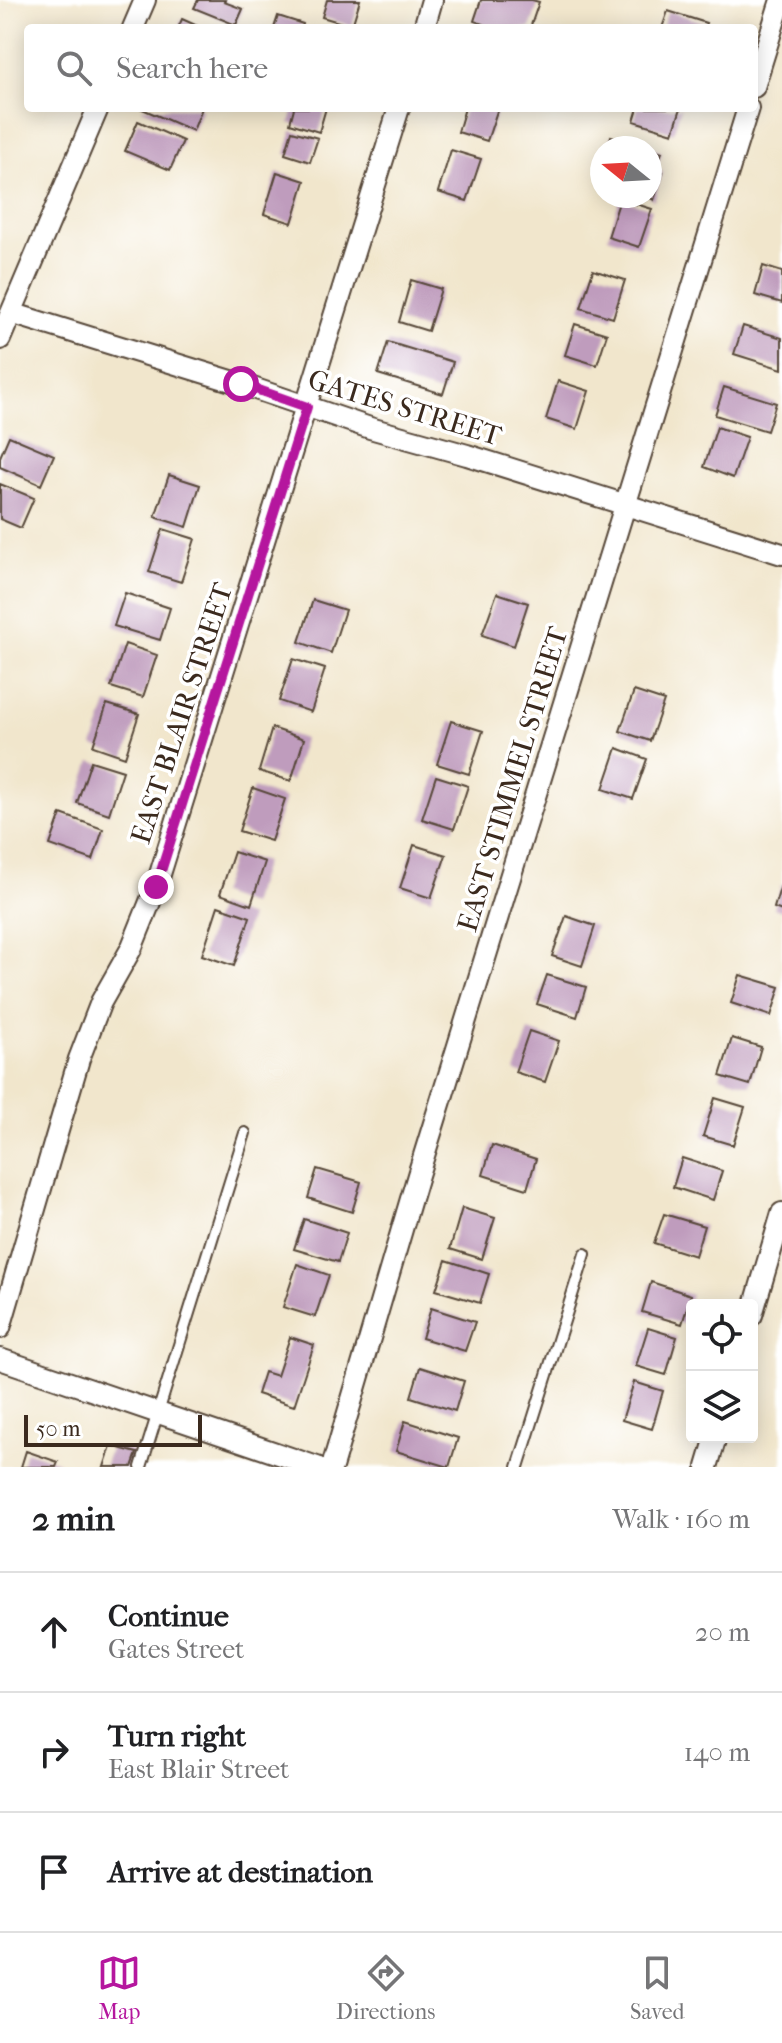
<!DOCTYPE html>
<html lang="en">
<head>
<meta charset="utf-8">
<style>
  body { margin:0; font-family:"IM FELL French Canon",serif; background:#f6f6f6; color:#202124 }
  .controls { position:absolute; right:24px; bottom:24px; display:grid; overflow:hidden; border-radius:8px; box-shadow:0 4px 20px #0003 }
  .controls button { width:72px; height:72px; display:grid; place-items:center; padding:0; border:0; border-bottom:2px solid #e0e0e0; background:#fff; color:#202124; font:40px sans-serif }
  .compass { position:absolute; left:590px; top:136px; width:72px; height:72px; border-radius:50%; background:#fff; box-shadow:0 4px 20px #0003; rotate:288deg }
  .scale { position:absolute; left:24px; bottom:20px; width:178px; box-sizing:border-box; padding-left:8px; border:4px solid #3b2a1e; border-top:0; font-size:22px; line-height:28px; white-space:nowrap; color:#3b2a1e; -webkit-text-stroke:6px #fff; paint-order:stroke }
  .stop { position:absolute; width:24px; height:24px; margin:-18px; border:6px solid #b5179e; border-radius:50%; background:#fff }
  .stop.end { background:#b5179e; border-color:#fff; box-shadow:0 2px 8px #0008 }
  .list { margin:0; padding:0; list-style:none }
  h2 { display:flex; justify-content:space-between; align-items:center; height:104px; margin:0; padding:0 32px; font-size:34px }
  h2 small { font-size:26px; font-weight:400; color:#757577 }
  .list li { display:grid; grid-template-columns:52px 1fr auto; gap:24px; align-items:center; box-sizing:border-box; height:120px; padding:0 32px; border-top:2px solid #e0e0e0 }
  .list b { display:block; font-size:30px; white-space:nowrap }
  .list p { margin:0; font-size:26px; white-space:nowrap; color:#757577 }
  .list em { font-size:26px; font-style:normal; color:#757577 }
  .icon { flex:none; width:44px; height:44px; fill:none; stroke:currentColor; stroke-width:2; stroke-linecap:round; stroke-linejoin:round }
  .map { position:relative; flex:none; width:782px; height:1467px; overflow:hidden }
  .search { position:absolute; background:#fff; box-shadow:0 4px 20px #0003; left:24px; right:24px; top:24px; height:88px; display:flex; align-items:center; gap:20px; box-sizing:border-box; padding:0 28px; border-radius:8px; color:#757577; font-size:30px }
  .sheet { height:464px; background:#fff }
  nav { display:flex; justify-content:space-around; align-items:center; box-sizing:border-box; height:112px; border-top:2px solid #e0e0e0; background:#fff; font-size:22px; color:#757577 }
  nav a { display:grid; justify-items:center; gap:4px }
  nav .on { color:#b5179e }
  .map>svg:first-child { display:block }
</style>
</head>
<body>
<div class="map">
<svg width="782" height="1467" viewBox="0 0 782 1467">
  <rect width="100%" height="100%" fill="#fff"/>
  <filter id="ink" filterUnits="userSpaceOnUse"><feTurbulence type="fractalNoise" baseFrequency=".0125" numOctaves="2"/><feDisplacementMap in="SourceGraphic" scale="16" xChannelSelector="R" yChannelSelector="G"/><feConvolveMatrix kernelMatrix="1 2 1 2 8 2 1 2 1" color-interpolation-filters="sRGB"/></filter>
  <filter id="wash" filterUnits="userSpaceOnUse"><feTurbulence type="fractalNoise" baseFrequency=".006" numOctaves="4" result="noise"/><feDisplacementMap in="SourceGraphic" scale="32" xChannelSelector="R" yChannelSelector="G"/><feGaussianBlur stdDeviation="1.8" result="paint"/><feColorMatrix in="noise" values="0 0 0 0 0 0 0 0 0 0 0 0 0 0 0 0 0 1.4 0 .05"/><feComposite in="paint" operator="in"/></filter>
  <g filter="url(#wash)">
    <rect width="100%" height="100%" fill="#f1e6cc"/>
    <g id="blocks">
      <!-- building -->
      <path fill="#bf9cbd" d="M198,0h27l-1,2 19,7 -7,16 -42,-17z
        M327,0h33l-8,26 -30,-9z
        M481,0h51l7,2 -9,26h-36l-20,-7z
        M668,11l38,12 -2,5h-42z
        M278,16l25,8 -1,4h-28z
        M182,19l20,9h-24z
        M140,108h62l-9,23z
        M294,108h32l-7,24 -29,-9z
        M465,108h33l-11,33 -29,-9z
        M638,108h43l-8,25 -39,-12z
        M138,121l45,20 -13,29 -45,-19z
        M292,131l26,7 -8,24 -25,-8z
        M611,136l36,11v1h-39z
        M650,148l12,4 -6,18 7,2 -9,28 -4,-2z
        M451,150l30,9 -14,42 -29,-9z
        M277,172l28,9 -13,42 -28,-9z
        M620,199l32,10 -13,38 -31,-10z
        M763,266l19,6v31l-27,-8z
        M593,270l32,10 -12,38 -32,-10z
        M411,280l30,9 -13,42 -29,-9z
        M575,324l32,10 -10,31 -32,-10z
        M743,326l39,12v31l-48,-15z
        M388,342l65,20 -10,32 -65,-20z
        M558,381l31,10 -12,38 -31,-10z
        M724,387l52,16 -9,28 -52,-16z
        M717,427l30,10 -14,41 -29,-11z
        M9,436l45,19 -13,30 -41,-18v-10z
        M169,475l31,10 -13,42 -32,-10z
        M0,484l34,14 -13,30 -21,-9z
        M163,529l32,10 -14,43 -32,-10z
        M125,593l45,15 -10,32 -46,-14z
        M497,593l31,10 -14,43 -32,-11z
        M313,600l32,10 -14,43 -32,-11z
        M125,644l32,11 -14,42 -32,-10z
        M293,659l32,10 -14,43 -32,-11z
        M634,691l30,10 -14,40 -30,-10z
        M107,704l32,10 -14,43 -32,-11z
        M451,721l32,10 -14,43 -32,-10z
        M272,728l32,11 -13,42 -32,-10z
        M617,748l30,11 -14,40 -30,-10z
        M91,761l32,10 -14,43 -32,-11z
        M436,776l32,10 -14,43 -32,-10z
        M253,788l32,11 -14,42 -32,-10z
        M61,814l42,15 -10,31 -43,-15z
        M414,845l32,10 -15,43 -31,-10z
        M234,852l31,10 -14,43 -31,-11z
        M781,885h1v26l-8,-3z
        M218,906l32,11 -16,49 -32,-11z
        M566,916l29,10 -13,40 -30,-10z
        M547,975l39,12 -9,30 -40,-13z
        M740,975l40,12 -9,29 -40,-13z
        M529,1031l30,10 -14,41 -30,-10z
        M732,1038l29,9 -11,38 -30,-9z
        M715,1098l30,9 -12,38 -30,-9z
        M492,1145l44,14 -9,30 -44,-14z
        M682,1158l40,13 -9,29 -40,-13z
        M317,1169l44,13 -9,30 -44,-14z
        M462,1208l33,10 -13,41 -32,-10z
        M664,1214l40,12 -9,30 -41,-13z
        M304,1219l43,14 -9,29 -44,-13z
        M446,1260l43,14 -9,29 -44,-13z
        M297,1264l32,11 -14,42 -32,-10z
        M651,1282l40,13 -9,29 -40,-12z
        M431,1308l44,14 -10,29 -43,-13z
        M648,1328l29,9 -11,38 -30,-9z
        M290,1337l24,8 -20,61 -37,-12 7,-22 13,4z
        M420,1367l44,14 -9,30 -44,-14z
        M634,1382l29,9 -11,38 -30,-9z
        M405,1421l53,17 -9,29 -53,-16z
        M111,1446l26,7 -5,14h-28z
        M26,1451l32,11 -2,5h-35z"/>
    </g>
  </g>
  <g filter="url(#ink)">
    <use href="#blocks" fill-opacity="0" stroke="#564638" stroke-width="2"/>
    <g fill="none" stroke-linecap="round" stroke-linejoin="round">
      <!-- service casing -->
      <g stroke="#564638" stroke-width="14">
        <path id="service" d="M141,1467l104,-334
          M518,1467l67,-213"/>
      </g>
      <!-- minor casing -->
      <g stroke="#564638" stroke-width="24">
        <path id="minor" d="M133,28l12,-28
          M424,28l8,-28
          M754,87l27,-87
          M11,313l230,71 129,44 97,27 315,99
          M0,339l98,-231
          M752,1315l30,-102
          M0,1328l79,-269 22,-57 30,-53 25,-62 243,-779
          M0,1359l317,108
          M332,1467l86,-292 330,-1067
          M707,1467l9,-30"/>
      </g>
      <!-- service -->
      <use href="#service" stroke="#fff" stroke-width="10"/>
      <!-- minor -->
      <use href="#minor" stroke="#fff" stroke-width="20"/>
    </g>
  </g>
  <g fill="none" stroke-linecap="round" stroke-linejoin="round" filter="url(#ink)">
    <!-- route -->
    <path stroke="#b5179e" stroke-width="10" d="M156,887l151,-480 -66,-23"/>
  </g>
  <g text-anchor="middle" stroke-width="7" stroke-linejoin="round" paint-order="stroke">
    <!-- street labels -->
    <g font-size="28" fill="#3b2a1e" stroke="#fff">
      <text transform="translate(405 407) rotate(17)" y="10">GATES STREET</text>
      <text transform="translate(181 713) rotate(-72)" y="10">EAST BLAIR STREET</text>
      <text transform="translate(512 779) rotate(-73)" y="10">EAST STIMMEL STREET</text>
    </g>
  </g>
</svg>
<div class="controls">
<button><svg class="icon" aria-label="locate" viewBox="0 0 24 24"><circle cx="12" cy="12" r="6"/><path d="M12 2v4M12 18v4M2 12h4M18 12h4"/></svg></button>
<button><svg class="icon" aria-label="layers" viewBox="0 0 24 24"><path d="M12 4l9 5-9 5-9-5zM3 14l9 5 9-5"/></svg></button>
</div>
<svg class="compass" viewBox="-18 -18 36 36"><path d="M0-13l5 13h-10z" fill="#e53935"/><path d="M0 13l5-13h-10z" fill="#757577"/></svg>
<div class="scale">50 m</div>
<div class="stop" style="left:241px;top:384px"></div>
<div class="stop end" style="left:156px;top:887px"></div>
<div class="search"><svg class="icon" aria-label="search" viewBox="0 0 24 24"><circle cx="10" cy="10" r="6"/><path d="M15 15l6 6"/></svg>Search here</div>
</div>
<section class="sheet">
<h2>2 min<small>Walk · 160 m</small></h2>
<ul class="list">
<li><svg class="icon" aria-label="ahead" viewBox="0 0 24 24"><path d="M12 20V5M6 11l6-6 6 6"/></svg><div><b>Continue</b><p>Gates Street</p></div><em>20 m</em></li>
<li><svg class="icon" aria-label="right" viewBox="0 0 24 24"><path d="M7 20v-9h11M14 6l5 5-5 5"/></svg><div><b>Turn right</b><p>East Blair Street</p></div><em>140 m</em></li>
<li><svg class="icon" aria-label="arrive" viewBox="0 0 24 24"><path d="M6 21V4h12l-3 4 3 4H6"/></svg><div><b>Arrive at destination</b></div></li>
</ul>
</section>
<nav>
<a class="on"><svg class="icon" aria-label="map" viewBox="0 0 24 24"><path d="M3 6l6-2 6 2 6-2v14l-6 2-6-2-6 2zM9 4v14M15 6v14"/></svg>Map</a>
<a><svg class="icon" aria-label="directions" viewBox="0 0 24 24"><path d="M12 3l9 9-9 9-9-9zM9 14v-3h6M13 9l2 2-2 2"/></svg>Directions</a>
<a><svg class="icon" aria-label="saved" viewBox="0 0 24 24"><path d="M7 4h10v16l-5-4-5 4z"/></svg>Saved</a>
</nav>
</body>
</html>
